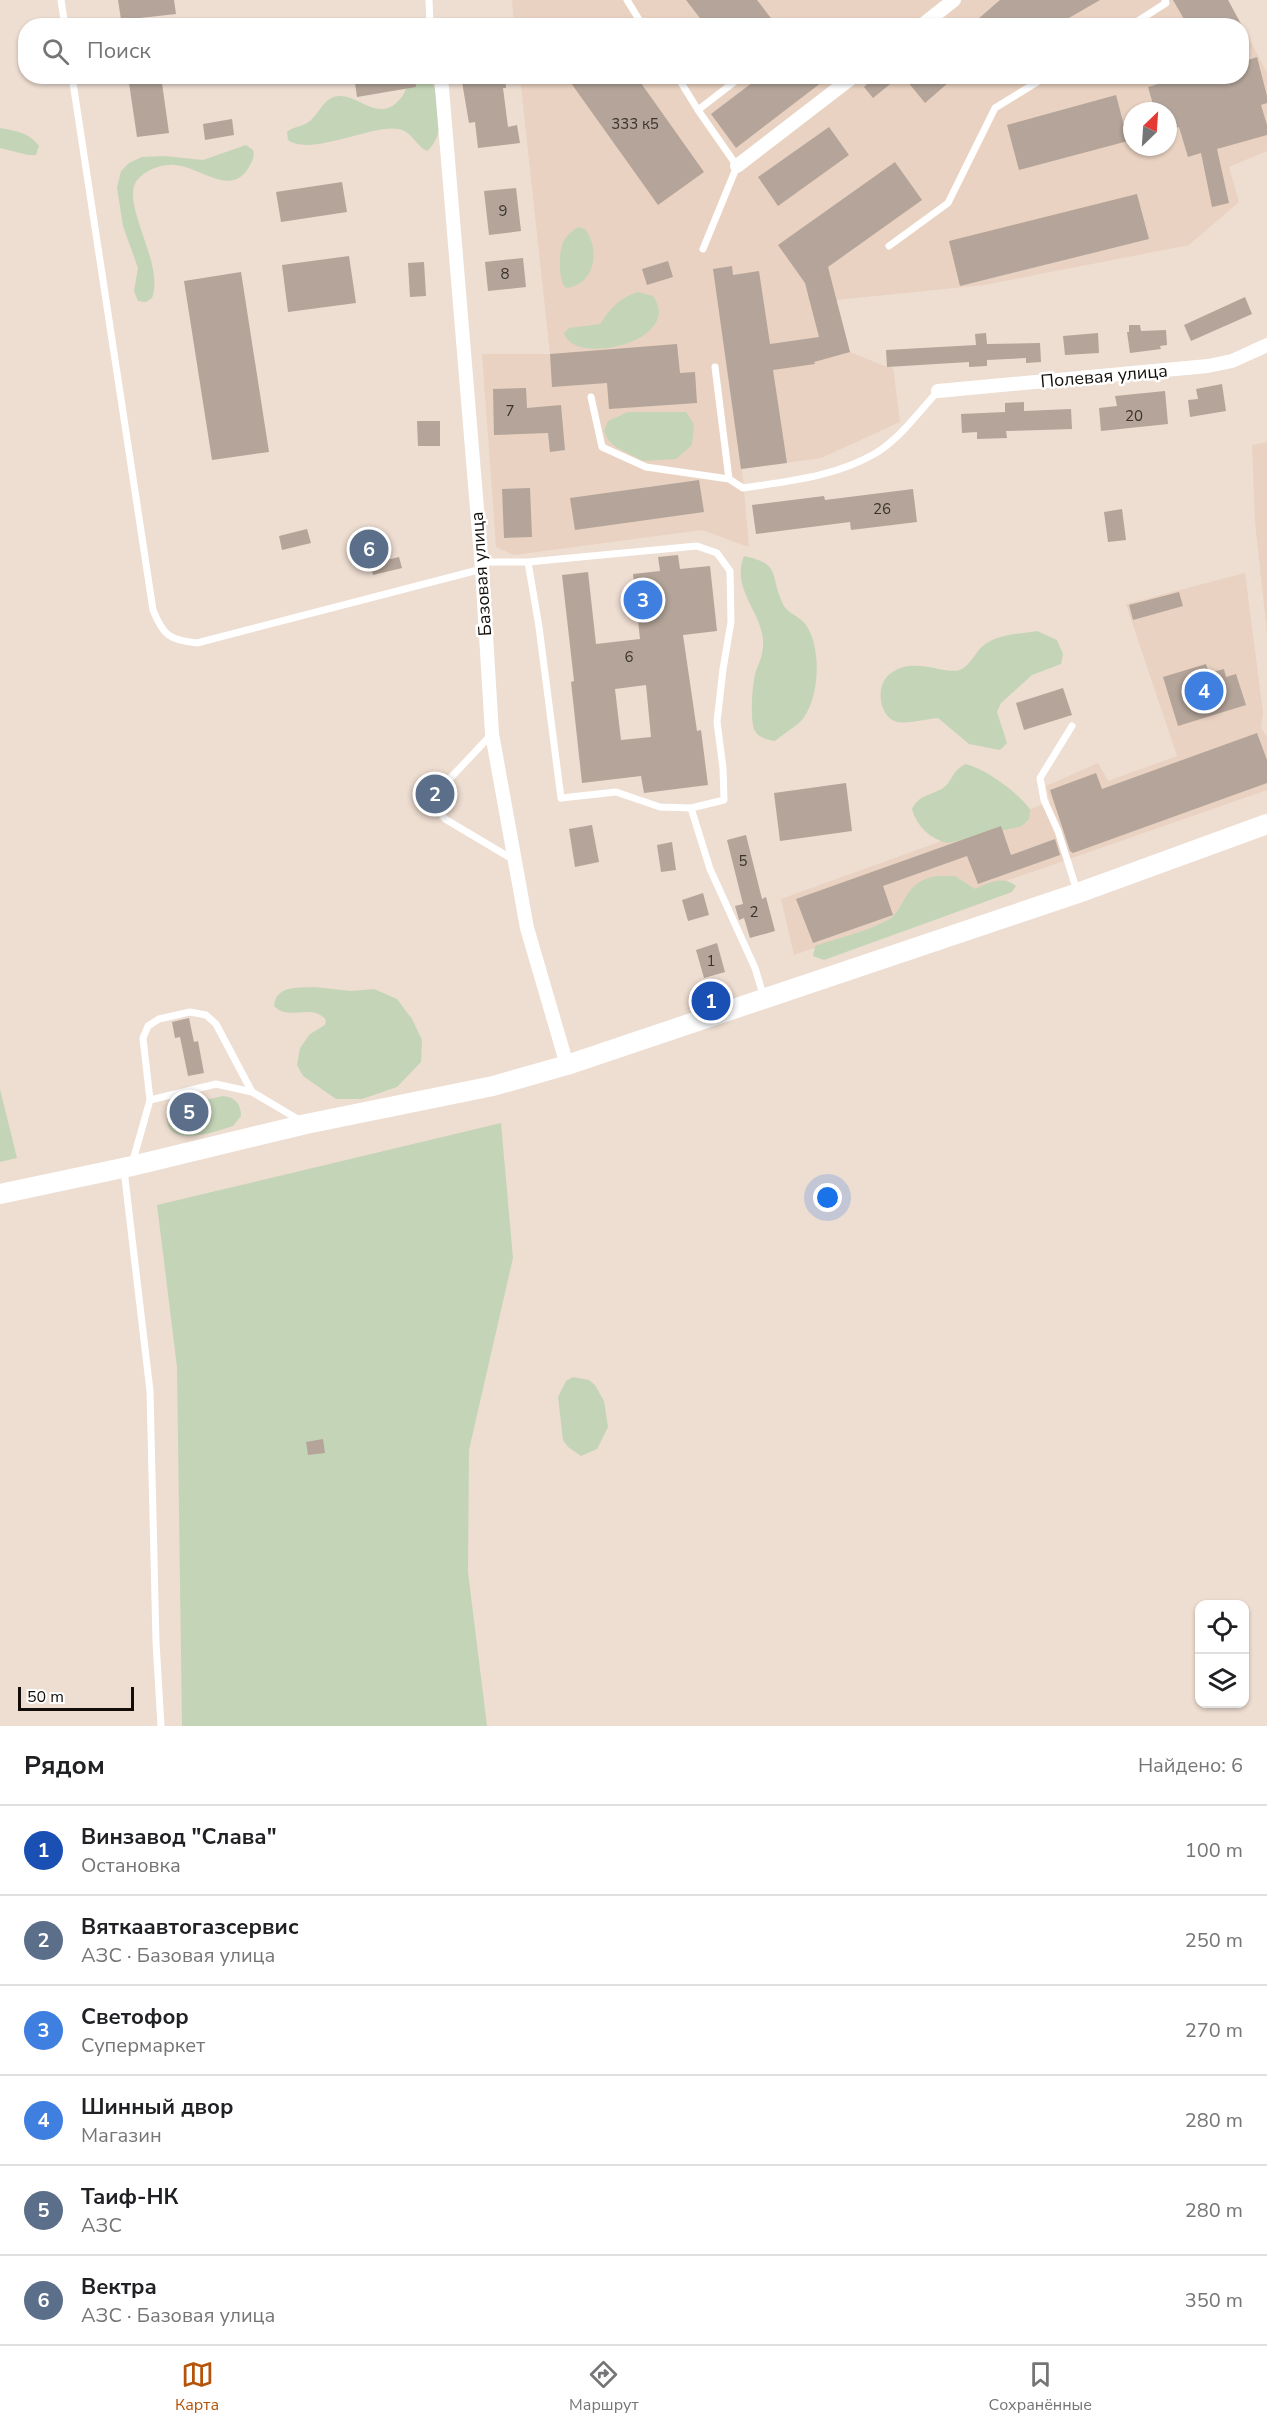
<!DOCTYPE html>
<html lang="ru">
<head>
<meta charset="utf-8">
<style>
  body { margin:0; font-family:"Nunito Sans",sans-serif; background:#f2f2f2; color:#202124 }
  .controls { position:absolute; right:18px; bottom:18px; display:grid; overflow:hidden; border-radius:12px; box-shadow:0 2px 4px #0004 }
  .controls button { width:54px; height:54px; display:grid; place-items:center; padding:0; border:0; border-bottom:2px solid #e0e0e0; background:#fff; color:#202124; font:30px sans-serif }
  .compass { position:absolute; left:1123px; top:102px; width:54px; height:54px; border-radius:50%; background:#fff; box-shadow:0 2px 4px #0004; rotate:25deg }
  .scale { position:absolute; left:18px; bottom:15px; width:116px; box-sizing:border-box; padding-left:6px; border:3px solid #120d09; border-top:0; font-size:16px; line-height:21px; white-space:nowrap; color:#120d09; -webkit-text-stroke:4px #fff; paint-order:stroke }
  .you { position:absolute; left:828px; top:1198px; width:21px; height:21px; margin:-15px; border:4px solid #fff; border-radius:50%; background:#1a73e8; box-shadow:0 0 0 9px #1a73e833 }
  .badge { display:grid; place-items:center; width:39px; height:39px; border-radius:50%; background:#b45309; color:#fff; font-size:20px; font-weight:700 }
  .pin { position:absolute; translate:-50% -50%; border:3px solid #fff; box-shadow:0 2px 6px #0006 }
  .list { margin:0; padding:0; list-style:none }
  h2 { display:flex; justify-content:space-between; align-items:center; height:78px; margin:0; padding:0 24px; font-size:26px }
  h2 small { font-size:20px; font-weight:400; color:#757577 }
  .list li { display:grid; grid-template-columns:39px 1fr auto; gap:18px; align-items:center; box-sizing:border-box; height:90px; padding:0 24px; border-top:2px solid #e0e0e0 }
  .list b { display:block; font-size:22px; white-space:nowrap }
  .list p { margin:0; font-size:20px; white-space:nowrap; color:#757577 }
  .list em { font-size:20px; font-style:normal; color:#757577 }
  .icon { flex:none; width:33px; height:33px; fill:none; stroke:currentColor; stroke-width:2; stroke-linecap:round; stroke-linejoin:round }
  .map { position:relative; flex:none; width:1267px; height:1726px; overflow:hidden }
  .search { position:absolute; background:#fff; box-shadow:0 2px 4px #0004; left:18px; right:18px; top:18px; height:66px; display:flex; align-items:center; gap:15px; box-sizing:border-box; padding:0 21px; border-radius:24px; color:#757577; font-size:22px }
  .sheet { height:618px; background:#fff }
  nav { display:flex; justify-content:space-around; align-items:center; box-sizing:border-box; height:84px; border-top:2px solid #e0e0e0; background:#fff; font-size:16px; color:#757577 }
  nav a { display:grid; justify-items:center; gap:3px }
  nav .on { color:#b45309 }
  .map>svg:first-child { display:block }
</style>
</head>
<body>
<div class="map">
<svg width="1267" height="1726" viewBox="0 0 1267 1726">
  <rect width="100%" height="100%" fill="#eeddd1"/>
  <!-- built -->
  <path fill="#e9d2c1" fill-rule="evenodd" d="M512,0h716l13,23 26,50v78l-38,16 10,35 -50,43 -205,40 -148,15 14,52 37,15h6l7,55 -79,36 -79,11 7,78 -47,-17 -188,25 -18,-8 -14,-193h68l-30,-277 722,-1v-50h-728zM1132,111h36v36h-36z
    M1267,442v191l-12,-111 -3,-77z
    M1245,573l18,139 -2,16 6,9v53l-473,165 -13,-56 269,-97 -4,-16 52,-23 10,18 69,-25 -51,-152z"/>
  <!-- green -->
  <path fill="#c4d5b7" d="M407,77h23c10,20 17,58 -3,74 -12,-6 -15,-20 -29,-22 -25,-5 -88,28 -110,11l-1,-8c6,-6 17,-5 24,-12 9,-8 13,-22 27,-24 22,-2 41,29 63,2 5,-6 7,-15 6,-21z
    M0,128c15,3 29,4 39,18l-3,9h-8l-28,-7z
    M246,145l7,5c2,8 -1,11 -4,17 -18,32 -51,-2 -75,-2 -11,-1 -25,4 -34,12 -25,21 26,85 12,121l-6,4 -8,-1 -4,-10 4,-23 -15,-42 -6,-38 4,-17 8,-8 13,-6 23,-1 38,4z
    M578,227l7,2c16,21 10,56 -19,59 -8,-7 -7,-33 -4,-43 2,-8 10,-14 16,-18z
    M638,292l15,4c32,46 -80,71 -89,37l5,-5 31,-4c11,-16 19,-26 38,-32z
    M628,412h58l8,12 -2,21 -16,14 -33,2 -27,-14 -8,-7 -4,-9 4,-10z
    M744,556c38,8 25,19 39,48 3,9 17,12 23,21 16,23 14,75 -5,96 -7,7 -18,13 -26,20 -7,-1 -16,-3 -20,-10 -5,-8 -3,-41 -1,-51 2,-15 10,-20 9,-40 -2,-29 -32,-51 -19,-84z
    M1037,631l20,9 6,14 -2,10 -29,11 -31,28 -4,9 10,31 -7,7 -31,-6 -31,-26c-10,1 -32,6 -41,4 -18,-5 -23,-37 -6,-49 25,-18 55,4 71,-4 9,-5 14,-18 22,-24 15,-11 35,-11 53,-14z
    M966,764c20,5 51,28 64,45l-1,10 -7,7 -74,17c-18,-4 -31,-16 -36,-34 8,-15 18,-13 31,-21 10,-7 8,-17 23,-24z
    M937,876h18l20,13c14,-6 28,-14 41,-3l-4,6 -188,68 -11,-4 2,-10c23,-8 49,-14 71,-25 22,-11 14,-39 51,-45z
    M314,987l37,4 23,-2 23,10 15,20 10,21 -1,22 -24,25 -35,12h-26l-33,-23 -6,-11 3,-17 10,-14 15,-9 1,-5c-14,-18 -37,2 -52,-14 2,-21 24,-18 40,-19z
    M0,1089l17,69 -17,4z
    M223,1096c12,1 18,8 18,20l-8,10c-18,6 -68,23 -66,-9l8,-10z
    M501,1123l12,135 -44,192 -1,122 19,154h-305l-5,-359 -20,-162z
    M573,1377l16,3 6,5 9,16 4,26 -11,22 -16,7 -13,-9 -5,-7 -5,-43 8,-16z"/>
  <!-- building -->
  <path fill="#b4a499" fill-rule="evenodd" d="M118,0h56l2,14 -36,4v8h-18z
    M686,0h71l20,26h-71z
    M1000,0h100l-45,26h-85z
    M1173,0h55l14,26h-54z
    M1257,57l10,39v7l-6,2 6,20v10l-50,14 12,54 -17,4 -11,-54 -13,4 -9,-30 -11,3v-19h-13l-7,-24 38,-11h56v-14z
    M128,76h33l8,57 -32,4z
    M354,76h61l1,11 -59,10z
    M461,76h44l1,12h-3l5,39 9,-2 3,18 -42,5 -3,-26 -6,1z
    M566,76h70l68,96 -46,33z
    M761,76h69l-94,72 -25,-34z
    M876,76h24l-27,22 -9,-11z
    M903,76h53l-31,27z
    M1116,95l12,46 -109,29 -12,-45z
    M232,119l2,16 -29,5 -2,-16z
    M829,127l20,28 -71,51 -20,-29z
    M895,162l27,38 -94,67 22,85 -36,10 1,2 -42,6 14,93 -46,6 -28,-200 19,-3 1,9 26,-4 11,73 49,-7 -14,-54 -27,-38z
    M342,182l5,30 -66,10 -5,-30z
    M516,188l5,43 -32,4 -5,-44z
    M1137,194l12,45 -189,47 -11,-45z
    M349,256l7,47 -68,9 -6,-47z
    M523,258l3,29 -38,4 -3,-29z
    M668,261l5,16 -26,8 -5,-16z
    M424,262l2,34 -16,1 -2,-34z
    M241,272l28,180 -57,8 -28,-179z
    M1245,297l7,17 -61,27 -7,-16z
    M1129,325h11l1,6 25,-1 1,15 -7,1 1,3 -31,4 -3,-21h2z
    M986,333l1,11 53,-1 1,19 -15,1v-5l-39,2v6l-18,1v-5l-82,5 -1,-17 90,-5 -1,-11z
    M1098,333l1,20 -34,2 -2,-19z
    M677,344l3,29 15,-1 2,31 -88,6 -2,-26 -55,4 -2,-33z
    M1222,384l4,27 -36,6 -2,-17 10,-1 -2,-10z
    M526,388l1,20 34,-3 4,45 -15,2 -2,-19 -54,2 -1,-46z
    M1165,391l3,33 -67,7 -2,-23 18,-2 -2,-10z
    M1024,402v9l47,-2 1,20 -66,2 1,7 -30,1v-7l-15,1 -1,-19 44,-2v-9z
    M417,421h23v25h-22z
    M699,480l5,32 -129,18 -5,-32z
    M530,488l2,49 -28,1 -2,-49z
    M913,489l4,33 -66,8 -1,-8 -94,12 -4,-29 72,-9 1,4z
    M1122,509l4,31 -18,2 -4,-30z
    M307,529l4,14 -29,7 -3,-14z
    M678,555l2,14 30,-3 7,65 -34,4 14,96 4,-1 7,55 -64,8 -3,-17 -59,7 -11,-101 3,-1 -12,-106 26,-3 8,72 44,-5 -7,-65 27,-3 -2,-14zM646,685l5,52 -30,3 -6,-51z
    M399,557l3,11 -29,7 -3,-11z
    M1179,592l4,14 -50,14 -4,-15z
    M1206,664l3,9 15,-4 2,8 10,-3 10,31 -68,21 -15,-49z
    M1063,688l9,27 -48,15 -8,-27z
    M1257,733l10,27v23l-194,70 -3,-2 -20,-61 46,-17 6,16z
    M846,783l6,48 -72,10 -6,-48z
    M592,825l7,37 -24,5 -6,-38z
    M1001,826l10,29 44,-16 5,16 -82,29 -11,-28 -84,30 10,29 -80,28 -17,-44z
    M746,835l16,64 4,-2 9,34 -25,7 -6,-20 -5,2 -4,-14 8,-2 -16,-64z
    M672,842l4,28 -15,2 -4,-27z
    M703,893l6,22 -21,6 -6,-21z
    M717,943l8,29 -21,6 -8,-28z
    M189,1018l5,24 4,-1 6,32 -16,3 -8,-39 -5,1 -3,-16z
    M323,1439l2,14 -17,2 -2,-13z"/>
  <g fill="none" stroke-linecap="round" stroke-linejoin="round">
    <!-- lane -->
    <path stroke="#fff" stroke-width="7" d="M61,0l4,26
      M429,0l1,26
      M627,0l16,26
      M809,26l4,-3 20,3
      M1130,26l36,-23 -1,-3
      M72,76l81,534c10,25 16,30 44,33l285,-74
      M677,76l21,34 44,-34
      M698,110l39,56 -34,83
      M889,246l59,-43 47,-95 52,-32
      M715,367l14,112 14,9c46,-7 92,-11 133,-35 24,-15 43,-41 62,-62
      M591,397l11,50 44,20 83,12
      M697,546l20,7 13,18 1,51 -8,47 -6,53 6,46 1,32 -33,8 -31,-1 -44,-15 -55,6 -22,-171 -11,-65z
      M481,562h47
      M1072,726l-32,52 4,22 14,31 19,60
      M492,734l-52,55 -5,15 10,15 69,41
      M691,808l19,61 45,99 9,30
      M150,1100l-7,-62 5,-12 11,-7 31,-7 16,3 10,9 36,68
      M132,1164l18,-64 66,-16 36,8 49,29
      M124,1170l26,221 6,251 5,84"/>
    <!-- street -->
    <path stroke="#fff" stroke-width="14" d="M921,26l33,-26
      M441,76l41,493 10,165 35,194 40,137
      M737,166l117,-90
      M938,391l270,-25 24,-5 35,-16"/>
    <!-- secondary -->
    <path stroke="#fff" stroke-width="20" d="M0,1194l132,-28 174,-42 187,-38 74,-21 511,-172 189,-69"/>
  </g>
  <g text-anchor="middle" stroke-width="5" stroke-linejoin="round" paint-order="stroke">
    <!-- number labels -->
    <g font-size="15" fill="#3a332d">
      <text x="635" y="129">333 к5</text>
      <text x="503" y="216">9</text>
      <text x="505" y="279">8</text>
      <text x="510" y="416">7</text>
      <text x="1134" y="421">20</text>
      <text x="882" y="514">26</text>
      <text x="629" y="662">6</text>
      <text x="743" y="866">5</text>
      <text x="754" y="917">2</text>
      <text x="711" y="966">1</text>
    </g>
    <!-- street labels -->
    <g font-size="18" fill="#120d09" stroke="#fff">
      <text transform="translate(1104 376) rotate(-5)" y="6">Полевая улица</text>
      <text transform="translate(481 574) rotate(-94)" y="6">Базовая улица</text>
    </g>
  </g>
</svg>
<div class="controls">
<button><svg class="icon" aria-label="locate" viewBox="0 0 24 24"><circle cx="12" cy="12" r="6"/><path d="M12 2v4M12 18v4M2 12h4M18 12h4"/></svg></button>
<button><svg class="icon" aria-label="layers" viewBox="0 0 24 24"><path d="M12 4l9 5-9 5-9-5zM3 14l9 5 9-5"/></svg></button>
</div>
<svg class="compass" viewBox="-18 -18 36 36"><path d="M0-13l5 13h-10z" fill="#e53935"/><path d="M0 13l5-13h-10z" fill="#757577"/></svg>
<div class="scale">50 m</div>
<div class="you"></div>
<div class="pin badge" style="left:711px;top:1001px;background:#1a4fb4">1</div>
<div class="pin badge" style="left:435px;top:794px;background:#5c6f8a">2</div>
<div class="pin badge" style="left:643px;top:600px;background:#3f7fe0">3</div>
<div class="pin badge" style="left:1204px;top:691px;background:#3f7fe0">4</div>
<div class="pin badge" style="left:189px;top:1112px;background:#5c6f8a">5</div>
<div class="pin badge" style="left:369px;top:549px;background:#5c6f8a">6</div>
<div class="search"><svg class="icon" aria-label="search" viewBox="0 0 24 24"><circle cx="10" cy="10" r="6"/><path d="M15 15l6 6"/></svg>Поиск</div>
</div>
<section class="sheet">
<h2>Рядом<small>Найдено: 6</small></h2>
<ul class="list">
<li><span class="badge" style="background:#1a4fb4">1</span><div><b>Винзавод &quot;Слава&quot;</b><p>Остановка</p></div><em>100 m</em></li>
<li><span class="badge" style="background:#5c6f8a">2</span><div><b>Вяткаавтогазсервис</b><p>АЗС · Базовая улица</p></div><em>250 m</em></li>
<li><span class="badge" style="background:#3f7fe0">3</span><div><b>Светофор</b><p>Супермаркет</p></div><em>270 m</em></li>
<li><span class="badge" style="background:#3f7fe0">4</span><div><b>Шинный двор</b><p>Магазин</p></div><em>280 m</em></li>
<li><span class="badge" style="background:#5c6f8a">5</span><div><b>Таиф-НК</b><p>АЗС</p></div><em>280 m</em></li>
<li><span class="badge" style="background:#5c6f8a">6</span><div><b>Вектра</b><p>АЗС · Базовая улица</p></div><em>350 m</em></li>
</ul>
</section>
<nav>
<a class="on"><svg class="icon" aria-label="map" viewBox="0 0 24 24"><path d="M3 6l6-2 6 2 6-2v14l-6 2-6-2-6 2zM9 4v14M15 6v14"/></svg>Карта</a>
<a><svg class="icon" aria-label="directions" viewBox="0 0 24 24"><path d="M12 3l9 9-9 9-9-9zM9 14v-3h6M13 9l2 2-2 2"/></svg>Маршрут</a>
<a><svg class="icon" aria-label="saved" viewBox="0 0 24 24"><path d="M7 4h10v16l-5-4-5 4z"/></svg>Сохранённые</a>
</nav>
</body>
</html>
